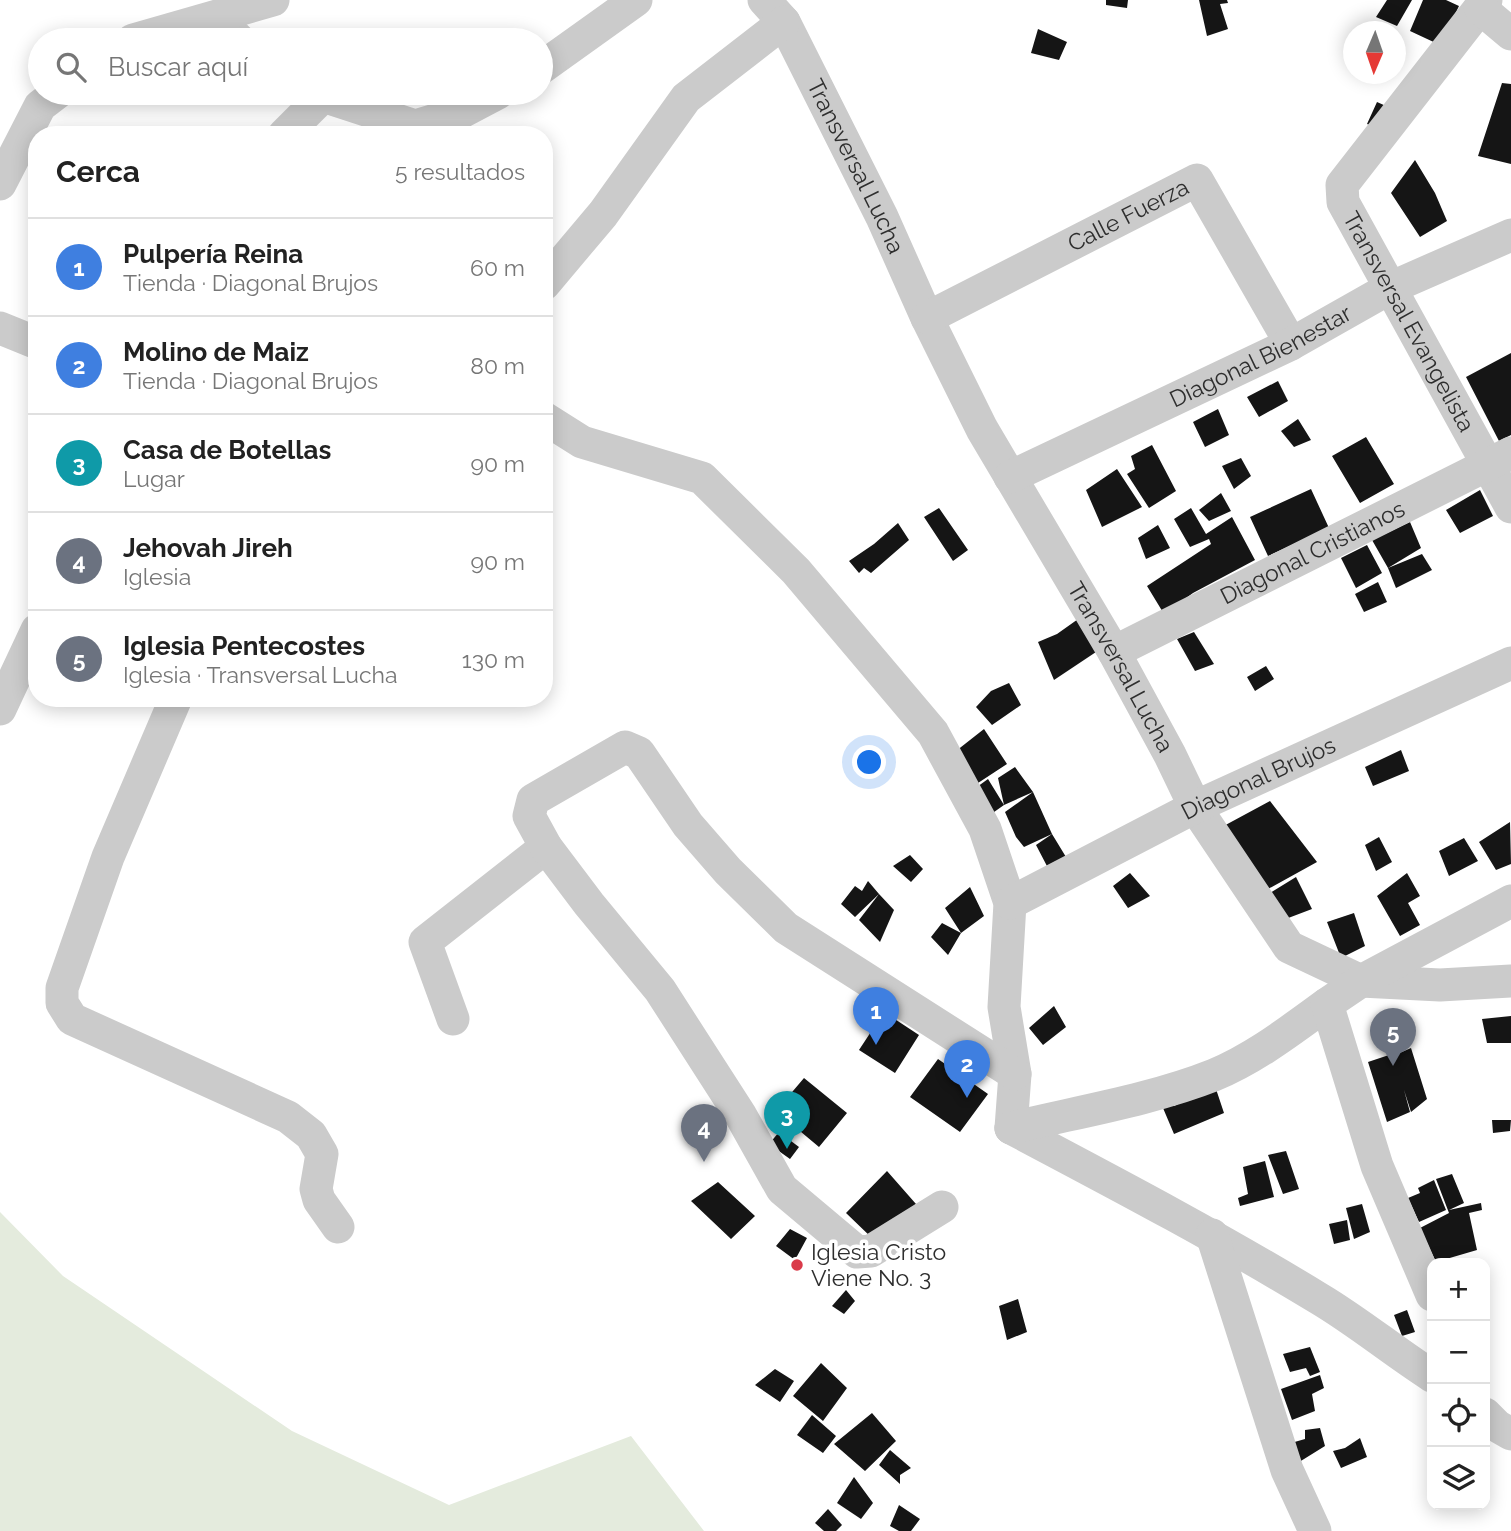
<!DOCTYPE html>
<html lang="es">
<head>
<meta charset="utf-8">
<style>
  body { margin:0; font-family:Raleway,sans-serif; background:#f6f6f6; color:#222 }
  .controls { position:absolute; right:21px; bottom:21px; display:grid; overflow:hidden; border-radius:14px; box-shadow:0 4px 18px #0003 }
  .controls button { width:63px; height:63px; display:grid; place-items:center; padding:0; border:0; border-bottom:2px solid #e0e0e0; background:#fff; color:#222; font:35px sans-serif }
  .compass { position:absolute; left:1343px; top:21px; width:63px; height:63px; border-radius:50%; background:#fff; box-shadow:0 4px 18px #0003; rotate:182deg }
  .you { position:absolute; left:870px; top:763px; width:24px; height:24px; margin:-18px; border:5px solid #fff; border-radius:50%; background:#1a73e8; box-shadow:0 0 0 10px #1a73e833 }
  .badge { display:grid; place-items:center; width:46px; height:46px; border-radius:50%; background:#da3b4a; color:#fff; font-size:23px; font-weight:700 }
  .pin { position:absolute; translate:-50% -58px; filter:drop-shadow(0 2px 4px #0008) }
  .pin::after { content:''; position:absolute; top:37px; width:24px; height:21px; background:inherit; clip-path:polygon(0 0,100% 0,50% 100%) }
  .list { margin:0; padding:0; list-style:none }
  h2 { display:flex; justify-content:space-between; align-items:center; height:91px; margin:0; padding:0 28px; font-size:30px }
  h2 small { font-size:23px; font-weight:400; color:#767676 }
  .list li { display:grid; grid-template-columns:46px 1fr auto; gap:21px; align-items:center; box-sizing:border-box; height:98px; padding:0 28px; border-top:2px solid #e0e0e0 }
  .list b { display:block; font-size:26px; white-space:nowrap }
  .list p { margin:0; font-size:23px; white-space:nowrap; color:#767676 }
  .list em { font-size:23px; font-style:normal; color:#767676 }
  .icon { flex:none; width:38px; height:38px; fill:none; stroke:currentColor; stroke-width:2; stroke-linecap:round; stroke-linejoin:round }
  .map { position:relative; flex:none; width:1511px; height:1531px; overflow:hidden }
  .search { position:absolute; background:#fff; box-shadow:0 4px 18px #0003; left:28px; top:28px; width:525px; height:77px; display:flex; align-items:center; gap:18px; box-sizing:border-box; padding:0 24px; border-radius:38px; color:#767676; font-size:26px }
  .panel { position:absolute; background:#fff; box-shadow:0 4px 18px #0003; left:28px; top:126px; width:525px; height:581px; border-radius:28px }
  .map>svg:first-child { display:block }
</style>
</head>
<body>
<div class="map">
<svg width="1511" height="1531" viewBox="0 0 1511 1531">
  <rect width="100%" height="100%" fill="#fff"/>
  <!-- green -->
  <path fill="#e4ebdd" d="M0,1212l63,64 229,155 157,74 182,-69 73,95h-704z"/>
  <!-- building -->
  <path fill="#151515" d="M1106,0h22l-1,8 -21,-3z
    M1199,0h28l1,3 -8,1 8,25 -21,7z
    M1387,0h25l-15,26 -21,-9z
    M1423,0h23l13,6 -19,39 -30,-14z
    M1038,29l29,13 -8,18 -28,-7z
    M1502,83l9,1v80l-33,-8z
    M1377,102l18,8 -12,20 -16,-6z
    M1415,160l20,33 12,28 -27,16 -29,-44z
    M1511,353v82l-12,6 -33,-64z
    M1278,381l10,20 -29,16 -12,-20z
    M1218,409l11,26 -24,12 -12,-25z
    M1298,419l13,21 -17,7 -13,-16z
    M1366,437l28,47 -34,19 -28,-47z
    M1152,445l24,46 -27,17 -22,-34 8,-5 -4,-13z
    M1241,458l10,18 -17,13 -12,-23z
    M1117,469l25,38 -40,20 -16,-37z
    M1311,489l18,39 -61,28 -18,-39z
    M1480,490l13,26 -33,17 -14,-23z
    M1221,493l10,18 -22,10 -10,-11z
    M939,508l29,42 -15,11 -29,-44z
    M1191,508l15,26 26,-17 23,43 -62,33 -29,21 -17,-28 64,-42 -2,-5 -19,8 -16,-28z
    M1410,522l11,26 -33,20 -16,-28z
    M898,523l11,17 -38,33 -7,-5 -5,5 -10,-12 25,-17z
    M1158,525l12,23 -24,11 -8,-21z
    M1367,545l15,28 -26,15 -15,-30z
    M1422,554l10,16 -36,18 -8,-20z
    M1378,582l9,20 -23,10 -9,-18z
    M1081,617l15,35 -42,28 -16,-38 19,-8z
    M1194,632l20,32 -19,7 -18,-32z
    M1266,666l8,13 -19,12 -8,-14z
    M1009,683l12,22 -29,20 -16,-18 15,-16z
    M984,729l23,35 -29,19 -22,-32z
    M1401,750l8,21 -36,15 -8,-19z
    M1015,767l18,25 -29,13 -6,-27z
    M988,779l16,26 -17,12 -17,-25z
    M1033,792l19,42 -28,13 -8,-10 -11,-25z
    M1270,801l47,61 -58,32 -39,-66z
    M1510,822l1,42 -15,6 -17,-28z
    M1052,834l14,23 -18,11 -12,-23z
    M1379,837l13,25 -16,9 -11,-26z
    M1464,838l14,23 -29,15 -10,-25z
    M910,855l13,14 -12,13 -18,-16z
    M1130,873l20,23 -22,12 -15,-22z
    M1407,873l13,23 -12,7 12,22 -20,11 -23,-40z
    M1296,877l16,32 -29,11 -23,-21z
    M868,881l11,13 -24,23 -14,-13 14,-18 7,5z
    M970,887l14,29 -23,17 -13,22 -17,-18 11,-14 19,10 -16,-25z
    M879,894l15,16 -14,32 -21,-22z
    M1354,913l11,33 -24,12 -14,-36z
    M1054,1006l12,21 -23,18 -14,-17z
    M884,1012l35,23 -24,38 -36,-23z
    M1511,1016v27h-24l-5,-24z
    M1411,1048l16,51 -16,13 -7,-22 6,22 -23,10 -19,-60 24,-8 1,2z
    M938,1059l50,35 -28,38 -50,-35z
    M804,1078l43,35 -28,34 -43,-36z
    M1215,1086l9,27 -50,21 -11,-26 10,-4 1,2z
    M1492,1120h19l-1,11 -17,2z
    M779,1132l20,15 -9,12 -21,-15z
    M1286,1151l13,38 -16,5 -15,-39z
    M1265,1161l9,36 -34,9 -2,-8 10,-4 -5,-27z
    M887,1171l29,33 -43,35 -27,-26z
    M1452,1174l12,29 -15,7 32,-7 1,7 -13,3 8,37 -41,12 -16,-34 29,-15 -13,-34z
    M1434,1180l12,30 -27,12 -11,-24 12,-5 -2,-5z
    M718,1182l37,34 -24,23 -40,-38z
    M1362,1204l8,28 -16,7 -8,-31z
    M1347,1220l3,20 -16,4 -5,-20z
    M790,1229l17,9 -12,22 -19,-14z
    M846,1290l9,11 -11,13 -12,-8z
    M1018,1299l9,33 -20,8 -8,-34z
    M1407,1310l8,22 -13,4 -8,-21z
    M1310,1347l10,25 -10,4 -4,-8 -16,4 -7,-18z
    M821,1363l26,25 -24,33 -30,-25z
    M775,1369l19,12 -14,21 -25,-17z
    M1320,1375l4,13 -12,6 3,17 -23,9 -11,-31z
    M872,1413l24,28 -31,30 -31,-27z
    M812,1415l24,21 -13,17 -26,-18z
    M1320,1428l5,18 -29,18 -5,-21 14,-4v-9z
    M1360,1438l7,19 -26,11 -8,-17 12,-3z
    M890,1450l21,18 -11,7v9l-21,-19z
    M854,1477l19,26 -12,16 -24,-16z
    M899,1505l21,14 -9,12h-12l-9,-5z
    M828,1509l14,16 -6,6h-12l-9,-8z"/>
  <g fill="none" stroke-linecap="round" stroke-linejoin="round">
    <!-- minor -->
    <g stroke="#cbcbcb" stroke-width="33">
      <path id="s1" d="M764,0l20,22 98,195 45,101 55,111 132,223 56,103 25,52 94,140 72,34 79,4 71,-4"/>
      <path id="s2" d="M1486,0l-144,185 1,17 168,305"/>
      <path d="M1480,8l31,26"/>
      <path d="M215,17l24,23"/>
      <path d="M133,40l140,-40"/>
      <path d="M541,68l95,-68"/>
      <path d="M314,93l101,33 47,-14 36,-19"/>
      <path d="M284,135l38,-38"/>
      <path d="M0,184l40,-78 17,-13"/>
      <path d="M544,284l59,-70 83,-116 98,-76"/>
      <path id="s3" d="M927,318l270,-138 94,164"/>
      <path d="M0,328l37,15"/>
      <path d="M544,418l38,24 120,36 94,93 137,162 52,96 25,74 -6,104 11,67 -4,54"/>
      <path id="s4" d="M1010,477l281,-133 99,-56 121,-53"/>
      <path id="s5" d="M1114,652l397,-199"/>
      <path d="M176,698l-68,159 -46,131v15l10,16 216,98 23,18 11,19 -6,35 3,11 19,27"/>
      <path d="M0,709l37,-79"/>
      <path id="s6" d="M1010,903l185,-96 316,-144"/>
      <path d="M453,1019l-28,-77 121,-95"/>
      <path d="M1011,1128c104,55 207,109 307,170 39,23 75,53 114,78"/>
      <path d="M1011,1128c66,-16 140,-28 203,-53 41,-17 77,-45 113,-71"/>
      <path d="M942,1207l-71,44 -14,1 -75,-63 -41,-73 -81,-126 -71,-86 -43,-57 -17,-31 4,-16 92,-53 14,6 49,72 40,46 58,57 229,146"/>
      <path d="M1212,1235l75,235 28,61"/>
      <path d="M1432,1295l-55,-129 -50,-162 34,-23 150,-80"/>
      <path d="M1485,1414l12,12 14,8"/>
    </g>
  </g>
  <!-- markers -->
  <circle fill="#da3b4a" stroke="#fff" stroke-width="2.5" cx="797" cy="1265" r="7"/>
  <g text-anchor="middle" stroke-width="7" stroke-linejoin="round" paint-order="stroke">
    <!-- street labels -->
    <g font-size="23" fill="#2e2e2e" stroke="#fff">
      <text dy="8" stroke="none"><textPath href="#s1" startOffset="191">Transversal Lucha</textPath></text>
      <text dy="8" stroke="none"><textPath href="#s3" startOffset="226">Calle Fuerza</textPath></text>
      <text dy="8" stroke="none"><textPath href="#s2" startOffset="388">Transversal Evangelista</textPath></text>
      <text dy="8" stroke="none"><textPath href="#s4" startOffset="278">Diagonal Bienestar</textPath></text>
      <text dy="8" stroke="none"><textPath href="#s5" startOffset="222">Diagonal Cristianos</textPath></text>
      <text dy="8" stroke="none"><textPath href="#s1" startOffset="758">Transversal Lucha</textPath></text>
      <text dy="8" stroke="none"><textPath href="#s6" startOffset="278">Diagonal Brujos</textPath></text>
    </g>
    <!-- poi labels -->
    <g font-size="23" fill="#2e2e2e" stroke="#fff" text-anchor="start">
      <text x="811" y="1260">Iglesia Cristo<tspan x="811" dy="26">Viene No. 3</tspan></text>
    </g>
  </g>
</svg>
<div class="controls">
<button>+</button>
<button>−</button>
<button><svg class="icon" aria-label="locate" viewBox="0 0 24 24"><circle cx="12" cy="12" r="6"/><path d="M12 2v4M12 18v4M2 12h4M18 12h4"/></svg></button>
<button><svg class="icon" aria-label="layers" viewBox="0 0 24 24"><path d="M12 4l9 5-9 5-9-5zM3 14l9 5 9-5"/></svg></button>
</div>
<svg class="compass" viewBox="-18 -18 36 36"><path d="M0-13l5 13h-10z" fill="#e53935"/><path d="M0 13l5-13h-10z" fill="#767676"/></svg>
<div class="you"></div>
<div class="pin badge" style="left:876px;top:1045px;background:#3f7fe0">1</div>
<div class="pin badge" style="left:967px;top:1098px;background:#3f7fe0">2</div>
<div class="pin badge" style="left:787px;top:1149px;background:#0f9aa8">3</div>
<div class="pin badge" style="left:704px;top:1162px;background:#6b7280">4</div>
<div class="pin badge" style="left:1393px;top:1066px;background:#6b7280">5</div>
<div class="search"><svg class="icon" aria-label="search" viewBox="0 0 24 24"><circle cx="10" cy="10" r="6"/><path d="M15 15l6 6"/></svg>Buscar aquí</div>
<section class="panel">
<h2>Cerca<small>5 resultados</small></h2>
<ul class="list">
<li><span class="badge" style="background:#3f7fe0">1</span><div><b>Pulpería Reina</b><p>Tienda · Diagonal Brujos</p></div><em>60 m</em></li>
<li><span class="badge" style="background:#3f7fe0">2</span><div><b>Molino de Maiz</b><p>Tienda · Diagonal Brujos</p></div><em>80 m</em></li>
<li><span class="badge" style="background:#0f9aa8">3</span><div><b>Casa de Botellas</b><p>Lugar</p></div><em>90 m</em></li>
<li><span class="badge" style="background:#6b7280">4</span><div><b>Jehovah Jireh</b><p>Iglesia</p></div><em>90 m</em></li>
<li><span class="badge" style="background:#6b7280">5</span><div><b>Iglesia Pentecostes</b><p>Iglesia · Transversal Lucha</p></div><em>130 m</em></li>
</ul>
</section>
</div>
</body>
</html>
